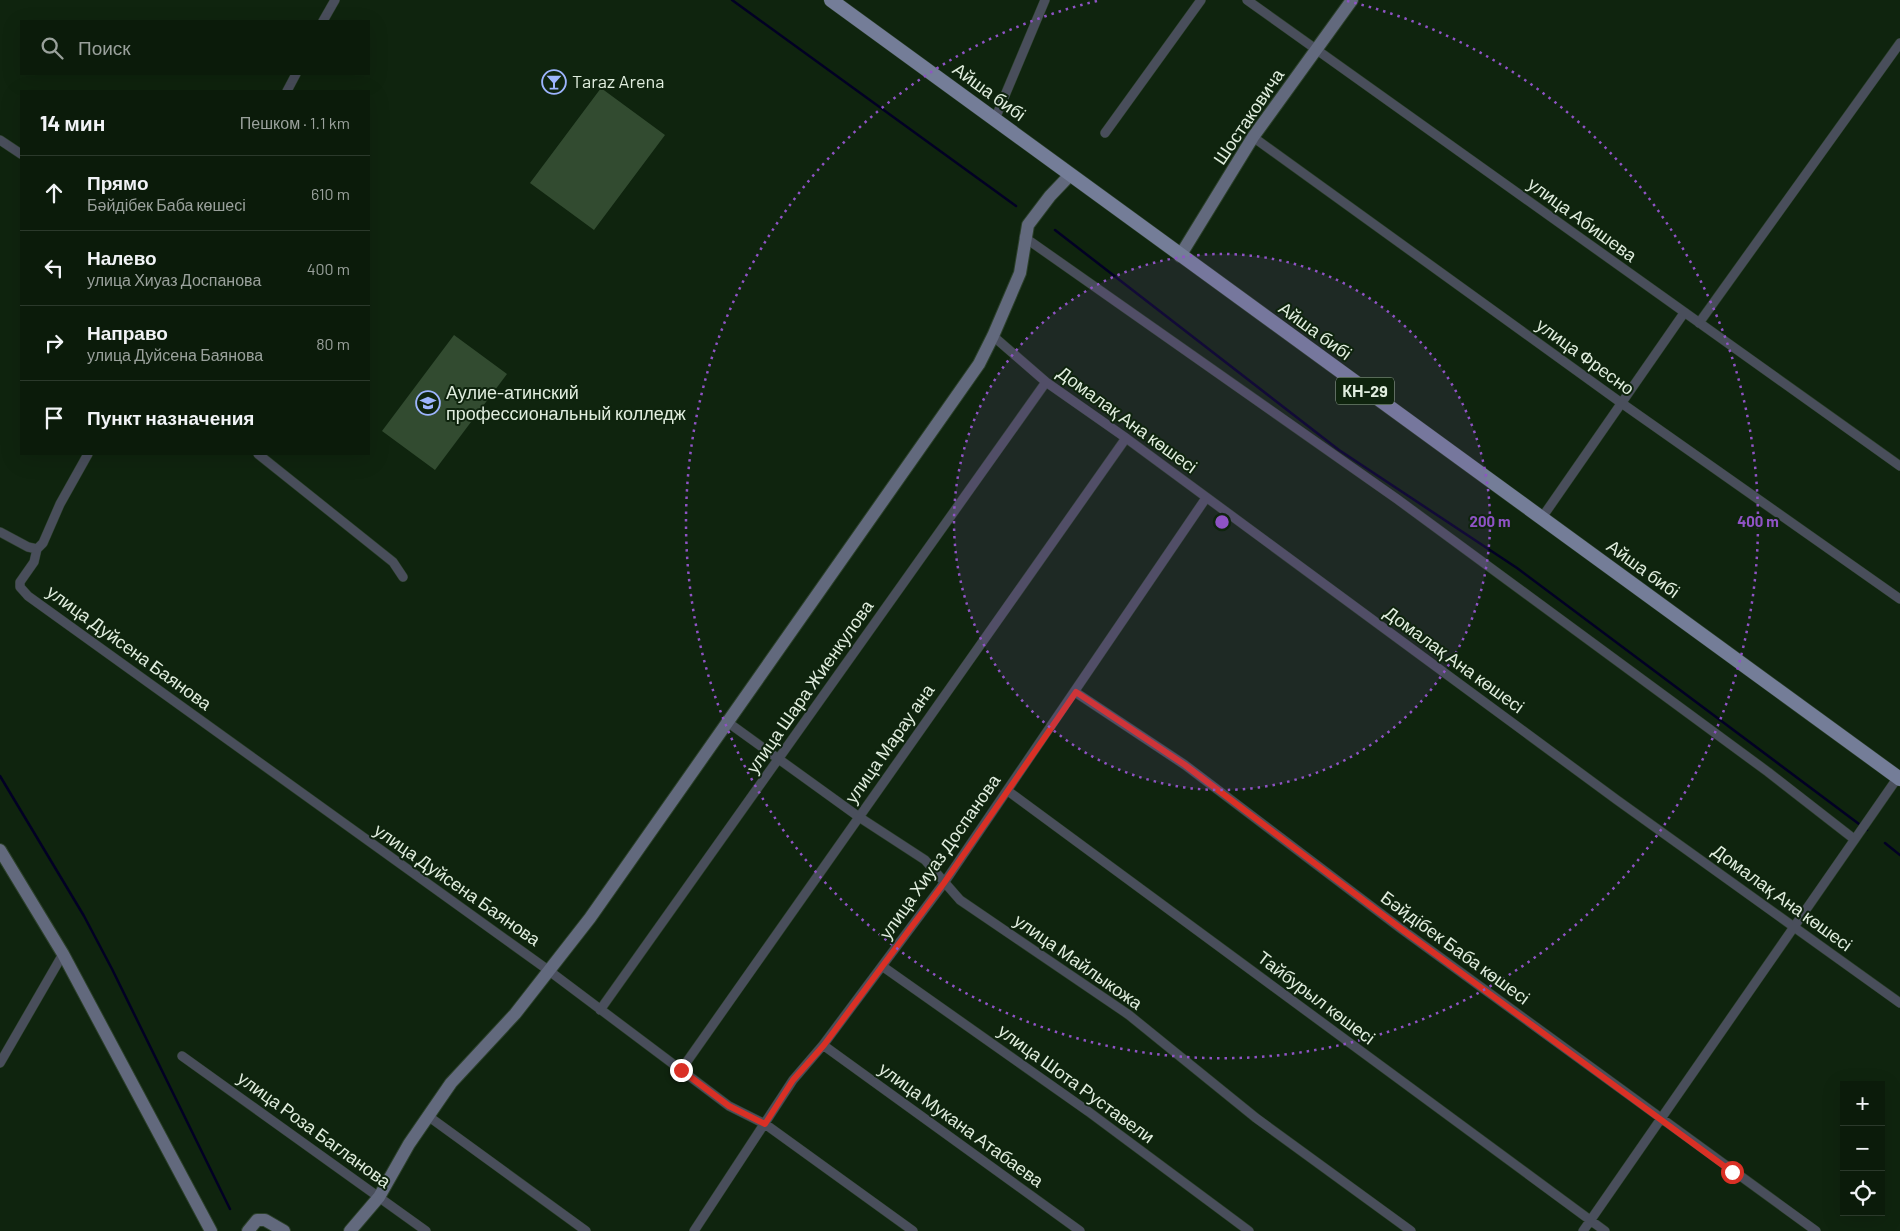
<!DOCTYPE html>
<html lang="ru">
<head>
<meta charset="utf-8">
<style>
  body { margin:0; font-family:Barlow,sans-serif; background:#192818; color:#f1f3f6 }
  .controls { position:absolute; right:15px; bottom:15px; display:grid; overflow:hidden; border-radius:0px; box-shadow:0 5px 20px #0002 }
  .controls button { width:45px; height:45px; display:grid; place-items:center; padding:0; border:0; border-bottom:1px solid #2b392b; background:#0b1b0a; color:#f1f3f6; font:25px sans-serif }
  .stop { position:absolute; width:15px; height:15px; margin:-11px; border:4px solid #d93025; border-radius:50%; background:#fff }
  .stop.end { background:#d93025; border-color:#fff; box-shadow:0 1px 5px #0008 }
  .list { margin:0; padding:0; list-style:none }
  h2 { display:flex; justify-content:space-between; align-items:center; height:65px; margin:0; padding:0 20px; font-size:21px }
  h2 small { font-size:16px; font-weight:400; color:#9aa19c }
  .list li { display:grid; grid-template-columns:32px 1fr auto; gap:15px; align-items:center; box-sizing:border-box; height:75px; padding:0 20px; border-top:1px solid #2b392b }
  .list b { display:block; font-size:19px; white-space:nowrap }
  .list p { margin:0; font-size:16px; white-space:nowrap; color:#9aa19c }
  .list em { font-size:16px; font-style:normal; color:#9aa19c }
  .icon { flex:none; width:28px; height:28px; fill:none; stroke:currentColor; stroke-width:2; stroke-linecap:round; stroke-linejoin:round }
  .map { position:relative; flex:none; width:1900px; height:1231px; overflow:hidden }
  .search { position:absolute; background:#0b1b0a; box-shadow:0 5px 20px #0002; left:20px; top:20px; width:350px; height:55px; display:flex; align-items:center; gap:12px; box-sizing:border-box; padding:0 18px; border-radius:0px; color:#9aa19c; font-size:19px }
  .panel { position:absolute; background:#0b1b0a; box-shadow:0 5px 20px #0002; left:20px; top:90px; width:350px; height:365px; border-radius:0px }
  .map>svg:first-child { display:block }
</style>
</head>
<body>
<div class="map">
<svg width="1900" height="1231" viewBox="0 0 1900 1231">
  <rect width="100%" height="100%" fill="#0f240e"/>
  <!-- green -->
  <path fill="#324b30" d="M601,88l64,47 -71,95 -64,-47z
    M454,335l53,39 -72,96 -53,-39z"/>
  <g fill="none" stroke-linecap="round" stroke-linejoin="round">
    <!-- stream -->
    <path stroke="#020024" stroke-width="2.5" d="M732,0l284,206
      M1055,230l284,220 178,118 350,262
      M0,776l84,140 28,53 118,240
      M1885,843l15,12"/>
    <!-- street casing -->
    <g stroke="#2c402b" stroke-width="10">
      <path id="street" d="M1247,0l653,466
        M323,21l12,-21
        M287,91l9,-17
        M995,119l50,-119
        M1105,133l96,-133
        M1253,137l367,265 280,197
        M0,140l21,14
        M1024,237l373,262 371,273 86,67
        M1699,323l201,-280
        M993,336l53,46 80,56 491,362 283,203
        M258,454l135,108 10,15
        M1541,519l143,-206
        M0,532l28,15 9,2 6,-6 17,-39 28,-50
        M37,549l-3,13 -14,20v5l8,9 520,374 181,136 36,18 148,107
        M1075,692l110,73 215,163 416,303
        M726,721l133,96 66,43 35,40 169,115 127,103 155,113
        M1008,791l597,440
        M882,966l207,146 160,119
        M600,1010l446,-628
        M823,1045l257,186
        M182,1056l244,175
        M0,1063l63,-109
        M681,1070l445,-632
        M428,1116l158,115
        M694,1231l99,-151 30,-35 121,-162 262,-385
        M1583,1231l315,-454"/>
    </g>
    <!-- secondary casing -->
    <g stroke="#2c402b" stroke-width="14">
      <path id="secondary" d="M1180,256l73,-119 99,-137
        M0,850l63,104 148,277
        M248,1231l9,-11h8l19,11
        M350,1231l29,-34 30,-53 42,-61 64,-69 75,-96 389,-554 14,-28 27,-63 8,-48 22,-29 20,-21"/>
    </g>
    <!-- primary casing -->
    <g stroke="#2c402b" stroke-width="15">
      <path id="primary" d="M831,0l1069,779"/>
    </g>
    <!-- street -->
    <use href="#street" stroke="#494e5b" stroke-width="9"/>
    <!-- secondary -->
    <use href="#secondary" stroke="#62697d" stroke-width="12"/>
    <!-- primary -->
    <use href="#primary" stroke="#747d98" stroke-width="14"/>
  </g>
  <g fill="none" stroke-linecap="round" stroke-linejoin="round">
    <!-- route -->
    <path stroke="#d93025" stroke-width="6" d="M681,1070l48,36 36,18 28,-44 31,-35 120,-162 132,-191 109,73 215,163 332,244"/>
  </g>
  <!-- distance rings -->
  <circle cx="1222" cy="522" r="268" fill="#8f53c5" fill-opacity=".12"/>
  <g fill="none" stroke="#8f53c5" stroke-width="2.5" stroke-dasharray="2.5 5">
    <circle cx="1222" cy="522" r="268"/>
    <path d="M1347 1A536 536 0 1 1 1097 1"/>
  </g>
  <!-- icons -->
  <defs>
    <g id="bar-ring" transform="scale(1.25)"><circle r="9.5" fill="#0f240e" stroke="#9db4fd" stroke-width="1.5"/><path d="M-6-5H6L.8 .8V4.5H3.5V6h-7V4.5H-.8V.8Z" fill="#9db4fd"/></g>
    <g id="university-ring" transform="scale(1.25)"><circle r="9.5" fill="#0f240e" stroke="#9db4fd" stroke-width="1.5"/><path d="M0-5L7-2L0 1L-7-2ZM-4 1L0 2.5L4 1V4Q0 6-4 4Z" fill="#9db4fd"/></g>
  </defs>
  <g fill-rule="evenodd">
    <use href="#bar-ring" x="554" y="82"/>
    <use href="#university-ring" x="428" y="403"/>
  </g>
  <g text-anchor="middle" stroke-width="4" stroke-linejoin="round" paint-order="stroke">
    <!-- shield labels -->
    <rect fill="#0f240e" stroke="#a1b1a0" stroke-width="1" x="1336" y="377.5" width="58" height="27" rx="4"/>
    <g font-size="16" font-weight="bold" fill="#e0edde">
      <text x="1365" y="397">КН-29</text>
    </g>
    <!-- poi labels -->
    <g font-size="18" fill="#e0edde" stroke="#0f240e" text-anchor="start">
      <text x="572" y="88">Taraz Arena</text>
      <text x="446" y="399">Аулие-атинский<tspan x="446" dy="21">профессиональный колледж</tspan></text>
    </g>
    <!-- street labels -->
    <g font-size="18" fill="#e0edde" stroke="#0f240e">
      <text transform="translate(989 92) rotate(36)" y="6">Айша бибі</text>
      <text transform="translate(1249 117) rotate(-56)" y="6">Шостаковича</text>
      <text transform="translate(1582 220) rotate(36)" y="6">улица Абишева</text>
      <text transform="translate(1315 331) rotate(36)" y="6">Айша бибі</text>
      <text transform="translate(1585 357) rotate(36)" y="6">улица Фресно</text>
      <text transform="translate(1127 420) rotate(36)" y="6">Домалақ Ана көшесі</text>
      <text transform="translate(1643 569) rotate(36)" y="6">Айша бибі</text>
      <text transform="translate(129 648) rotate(36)" y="6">улица Дуйсена Баянова</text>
      <text transform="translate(1454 660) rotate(36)" y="6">Домалақ Ана көшесі</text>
      <text transform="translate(810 687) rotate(-55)" y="6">улица Шара Жиенкулова</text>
      <text transform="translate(890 744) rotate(-55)" y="6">улица Марау ана</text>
      <text transform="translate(940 857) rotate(-55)" y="6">улица Хиуаз Доспанова</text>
      <text transform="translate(457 885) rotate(35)" y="6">улица Дуйсена Баянова</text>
      <text transform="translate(1782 898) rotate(36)" y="6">Домалақ Ана көшесі</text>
      <text transform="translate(1455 948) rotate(36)" y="6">Бәйдібек Баба көшесі</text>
      <text transform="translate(1078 962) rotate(35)" y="6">улица Майлыкожа</text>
      <text transform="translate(1316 998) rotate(37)" y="6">Тайбурыл көшесі</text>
      <text transform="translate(1076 1084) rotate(36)" y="6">улица Шота Руставели</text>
      <text transform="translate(961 1125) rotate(36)" y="6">улица Мукана Атабаева</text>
      <text transform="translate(314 1130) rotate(36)" y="6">улица Роза Багланова</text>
    </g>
  </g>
  <circle cx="1222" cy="522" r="8" fill="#8f53c5" stroke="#0f240e" stroke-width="2.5"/>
  <g font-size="15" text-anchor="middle" font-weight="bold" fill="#8f53c5" stroke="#0f240e" stroke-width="4" stroke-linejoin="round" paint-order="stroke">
    <text x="1490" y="527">200 m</text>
    <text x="1758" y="527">400 m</text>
  </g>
</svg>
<div class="controls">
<button>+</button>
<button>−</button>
<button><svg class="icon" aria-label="locate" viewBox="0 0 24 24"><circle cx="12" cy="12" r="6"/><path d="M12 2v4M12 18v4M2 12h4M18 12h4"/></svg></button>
</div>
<div class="stop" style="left:1732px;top:1172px"></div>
<div class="stop end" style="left:681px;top:1070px"></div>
<div class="search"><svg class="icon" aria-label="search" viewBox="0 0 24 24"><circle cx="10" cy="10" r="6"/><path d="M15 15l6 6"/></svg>Поиск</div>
<section class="panel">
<h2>14 мин<small>Пешком · 1.1 km</small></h2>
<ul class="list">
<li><svg class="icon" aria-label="ahead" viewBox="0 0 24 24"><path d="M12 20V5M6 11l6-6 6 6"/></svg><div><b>Прямо</b><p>Бәйдібек Баба көшесі</p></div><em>610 m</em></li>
<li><svg class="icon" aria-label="left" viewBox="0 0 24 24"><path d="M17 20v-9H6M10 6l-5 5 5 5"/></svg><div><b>Налево</b><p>улица Хиуаз Доспанова</p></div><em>400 m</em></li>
<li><svg class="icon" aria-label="right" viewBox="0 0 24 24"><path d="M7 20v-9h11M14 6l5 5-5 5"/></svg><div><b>Направо</b><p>улица Дуйсена Баянова</p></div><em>80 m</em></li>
<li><svg class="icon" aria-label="arrive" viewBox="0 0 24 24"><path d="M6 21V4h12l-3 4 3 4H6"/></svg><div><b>Пункт назначения</b></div></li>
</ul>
</section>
</div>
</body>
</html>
